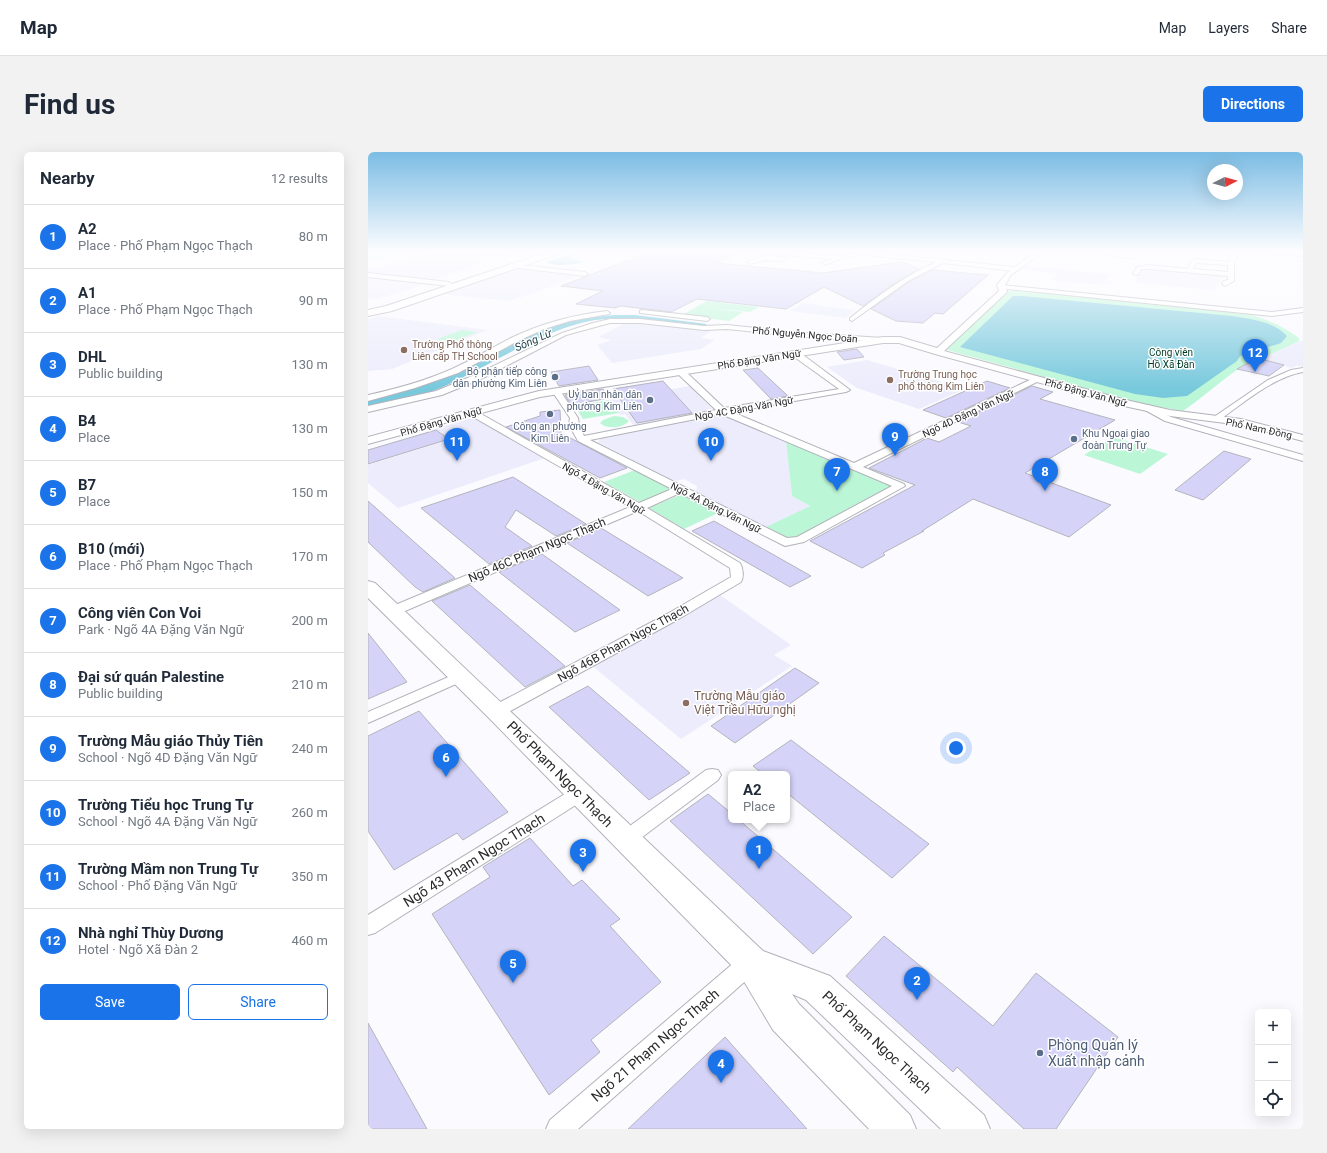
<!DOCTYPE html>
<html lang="en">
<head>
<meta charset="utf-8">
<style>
  body { margin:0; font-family:Roboto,sans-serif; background:#f2f2f3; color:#1f2937 }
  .controls { position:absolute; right:12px; bottom:12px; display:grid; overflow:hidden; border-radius:6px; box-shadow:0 4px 16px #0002 }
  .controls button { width:36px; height:36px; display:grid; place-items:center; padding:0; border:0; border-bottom:1px solid #e0e1e3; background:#fff; color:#1f2937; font:20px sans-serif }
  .compass { position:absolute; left:839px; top:12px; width:36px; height:36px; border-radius:50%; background:#fff; box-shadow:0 4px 16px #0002; rotate:85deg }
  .you { position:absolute; left:588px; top:596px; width:14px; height:14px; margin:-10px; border:3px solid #fff; border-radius:50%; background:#1a73e8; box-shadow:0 0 0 6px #1a73e833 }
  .badge { display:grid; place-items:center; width:26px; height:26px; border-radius:50%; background:#1a73e8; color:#fff; font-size:13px; font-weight:700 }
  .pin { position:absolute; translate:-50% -33px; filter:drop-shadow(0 1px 2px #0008) }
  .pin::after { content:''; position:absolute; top:21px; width:14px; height:12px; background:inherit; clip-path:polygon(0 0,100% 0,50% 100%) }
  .popup { position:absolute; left:360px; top:619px; width:62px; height:52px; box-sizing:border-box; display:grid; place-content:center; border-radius:6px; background:#fff; filter:drop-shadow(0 1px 3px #0005); font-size:13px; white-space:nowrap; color:#747a83 }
  .popup b { font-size:15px; color:#1f2937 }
  .popup::after { content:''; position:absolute; left:50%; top:100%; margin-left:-8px; border:8px solid transparent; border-top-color:#fff }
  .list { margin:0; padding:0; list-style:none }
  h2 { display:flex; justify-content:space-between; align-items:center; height:52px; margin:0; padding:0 16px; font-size:17px }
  h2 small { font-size:13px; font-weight:400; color:#747a83 }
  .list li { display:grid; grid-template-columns:26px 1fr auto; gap:12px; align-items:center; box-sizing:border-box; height:64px; padding:0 16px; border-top:1px solid #e0e1e3 }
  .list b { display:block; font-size:15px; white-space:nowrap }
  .list p { margin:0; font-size:13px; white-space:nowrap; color:#747a83 }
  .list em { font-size:13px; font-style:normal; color:#747a83 }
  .actions { display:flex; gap:8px; padding:12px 16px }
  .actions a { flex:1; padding:9px 0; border:1px solid #1a73e8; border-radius:6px; text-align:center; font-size:14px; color:#1a73e8 }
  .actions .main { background:#1a73e8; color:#fff }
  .icon { flex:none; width:22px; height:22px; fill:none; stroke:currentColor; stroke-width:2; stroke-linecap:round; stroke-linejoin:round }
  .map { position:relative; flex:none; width:935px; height:977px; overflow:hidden; border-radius:6px }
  header { display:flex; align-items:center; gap:24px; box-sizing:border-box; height:56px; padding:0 20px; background:#fff; border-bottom:1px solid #e0e1e3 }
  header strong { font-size:19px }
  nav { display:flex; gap:22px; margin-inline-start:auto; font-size:14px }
  .intro { display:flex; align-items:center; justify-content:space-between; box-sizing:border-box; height:96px; padding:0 24px }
  h1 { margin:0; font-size:28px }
  .button { padding:10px 18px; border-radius:6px; background:#1a73e8; color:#fff; font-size:14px; font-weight:700 }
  main { display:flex; gap:24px; padding:0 24px }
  aside { flex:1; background:#fff; border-radius:6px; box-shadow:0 4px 16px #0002 }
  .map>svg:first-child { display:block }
</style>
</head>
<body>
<header>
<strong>Map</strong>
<nav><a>Map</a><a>Layers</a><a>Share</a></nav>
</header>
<div class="intro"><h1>Find us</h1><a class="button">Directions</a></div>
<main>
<aside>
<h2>Nearby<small>12 results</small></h2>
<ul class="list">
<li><span class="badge">1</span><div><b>A2</b><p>Place · Phố Phạm Ngọc Thạch</p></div><em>80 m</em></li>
<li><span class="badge">2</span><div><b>A1</b><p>Place · Phố Phạm Ngọc Thạch</p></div><em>90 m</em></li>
<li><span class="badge">3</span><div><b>DHL</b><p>Public building</p></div><em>130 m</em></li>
<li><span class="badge">4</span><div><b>B4</b><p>Place</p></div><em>130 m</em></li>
<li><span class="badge">5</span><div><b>B7</b><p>Place</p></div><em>150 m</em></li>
<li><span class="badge">6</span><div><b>B10 (mới)</b><p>Place · Phố Phạm Ngọc Thạch</p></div><em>170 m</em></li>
<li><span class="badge">7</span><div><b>Công viên Con Voi</b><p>Park · Ngõ 4A Đặng Văn Ngữ</p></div><em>200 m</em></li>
<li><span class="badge">8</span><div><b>Đại sứ quán Palestine</b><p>Public building</p></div><em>210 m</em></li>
<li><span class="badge">9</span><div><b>Trường Mẫu giáo Thủy Tiên</b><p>School · Ngõ 4D Đặng Văn Ngữ</p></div><em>240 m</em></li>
<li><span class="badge">10</span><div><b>Trường Tiểu học Trung Tự</b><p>School · Ngõ 4A Đặng Văn Ngữ</p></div><em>260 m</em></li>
<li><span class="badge">11</span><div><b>Trường Mầm non Trung Tự</b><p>School · Phố Đặng Văn Ngữ</p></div><em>350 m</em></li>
<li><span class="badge">12</span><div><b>Nhà nghỉ Thùy Dương</b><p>Hotel · Ngõ Xã Đàn 2</p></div><em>460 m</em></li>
</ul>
<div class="actions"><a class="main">Save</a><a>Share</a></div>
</aside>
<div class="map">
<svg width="935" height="977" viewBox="0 0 935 977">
  <rect width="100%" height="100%" fill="#fafaff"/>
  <!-- built -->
  <path fill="#ececfc" d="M67,100h90l-24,7 -16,-1 -8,2 12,1 -56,19 -65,-6v-4z
    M657,114l84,8 -3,7h7l-2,3h-6l-2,1 -50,-5 4,-6 -34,-5z
    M775,116l81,7 -10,15 -80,-8z
    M146,117l65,7 -69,25 -69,-7z
    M5,124l56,7 -51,16 -10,-1v-20z
    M434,151l53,7 -10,8 -55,-7z
    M10,164l110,14 -96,39 -24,2v-52z
    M257,171l87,7 -11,8 14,2 -14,9 -89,14 -15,-18 14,-5 -13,-3z
    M931,189h4v26l-6,-2 -5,3 -32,-9z
    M499,208l98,29 -46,20 -62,-21 -30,-21z
    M322,234l24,25 -80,15 -9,-12 -5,1 -11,-15z
    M348,262l9,1 61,26 6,55 18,10 -44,21 -70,-35 1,-6 -13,-7 -9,2 -77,-39 4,-5z
    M107,265l70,41 -147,50 -30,-25v-18l83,-26 -16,-10z
    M352,443l71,50 -17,10 18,11 -111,73 -91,-75z"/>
  <!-- green -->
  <path fill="#bbf7d7" d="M0,100h36l-30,8 -6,-1z
    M645,138l234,24c19,4 37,13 52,24v3l-39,18 -3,-1c-28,14 -49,36 -74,53l-40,-7 -196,-54v-3l59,-55z
    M339,149l52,6 -9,5 -41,-4 34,4 -14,9 -47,-6z
    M94,178l15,2 -25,10 -15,-3z
    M241,248l10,13 -36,6 -8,-13z
    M246,264l9,1 6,4c-6,7 -22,9 -29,2l3,-3z
    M745,285l55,17 -28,20 -56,-19z
    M418,289l107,45 -96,51 -10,1 -21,-11 44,-21 -18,-10z
    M267,318l36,19 -31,13 -36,-20z
    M314,342l36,19 -34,16 -35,-21z"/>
  <!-- water -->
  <path fill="#79c9dd" d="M204,102l4,1 -7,2 14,5c-11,3 -28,5 -37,0z
    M645,144h9l210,20c18,3 42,5 55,20l-6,7 -41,13 -3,5 -50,35 -24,2 -28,-4 -175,-47z
    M246,163h21l72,9 -4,2c-39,-4 -80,-13 -118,-4 -54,13 -101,48 -152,69 -21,8 -44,11 -65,15v-5c43,-9 81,-25 120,-44 26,-12 52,-28 80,-36 15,-3 30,-4 46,-6z"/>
  <!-- building -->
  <path fill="#d5d3f8" stroke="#b4b4bc" d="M309,100h64l-26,11 108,10 79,-11 17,7 -29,17 -27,20 -39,-19 -38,22 -89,-10 -26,13 -50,-6 -6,2 -39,-4 27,-13 -42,-5 86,-33 23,2z
    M565,118l55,5 -45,39 -8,-1 -12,10 -27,-2 -25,-12 38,-27z
    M489,197l7,8 -20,3 -7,-8z
    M889,206l4,1 23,6 -15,11 -32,-7z
    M221,214l9,14 -39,6 -8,-14z
    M390,216l30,28 -17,3 -28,-29z
    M295,229l29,32 -55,10 -24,-34z
    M619,229l23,7 -64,30 -23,-8z
    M664,234l21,6 -13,7 75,21 -90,53 86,32 -42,32 -96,-38 -51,32h2l-41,22 2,2 -23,13 -52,-27 105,-56 -46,-17 58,-30 12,4 32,-16 -13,-4z
    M235,237l6,9 -38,7 -6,-10z
    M192,258l1,23 66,35 -27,10 -94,-51 34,-11v-4z
    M68,278l13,9 -81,25v-14z
    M856,299l27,8 -48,41 -28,-10z
    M145,325l73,47 -30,12 -40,-26 -11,17 27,19 -43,18 -68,-56z
    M0,349l87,77 -32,14 -8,-5 -47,-45z
    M346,369l97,55 -21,11 -98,-56z
    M233,376l82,50 -35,18 -81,-53z
    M174,402l78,56 -45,22 -76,-60z
    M102,433l95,81 -40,21 -93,-86z
    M0,481l39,49 -39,17z
    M427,516l24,15 -84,60 -24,-17z
    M220,534l102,87 -41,27 -100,-93z
    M51,559l89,101 -45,28 -6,-7 -63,37 -26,-39v-95z
    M423,588l138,104 -37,34 -105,-85v-19h-24l-10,-8z
    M340,642l23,19v7h8l113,97 -39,37 -143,-133z
    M162,686l43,48 9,-6 38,39 -10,7 51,56 -70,58 9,12 -51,43 -117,-181 58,-37 -7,-10z
    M516,784l109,90 43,-53 82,64 -62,92h-32l-67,-62 -4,5 -107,-96z
    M0,871l59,106h-59z
    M357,885l82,92h-179z"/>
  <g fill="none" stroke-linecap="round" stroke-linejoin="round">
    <!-- minor casing -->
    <g stroke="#b2b2ba" stroke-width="2">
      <path id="minor" d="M401,100h16l52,4 29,-4 148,15 3,2 -3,2 -71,-8 -35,18 -56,40 -2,-1v-2c27,-21 54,-42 86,-56l-72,-7 -20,2 -19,8 -3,-2 9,-4 -59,-5z
        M735,100l28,2 2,-2h5l-5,6 -29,-3 -3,-2z
        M865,100h5l-4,12v17l-9,5 -3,-2 2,-3 4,-1v-4l-79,-7h-8l-3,6 -5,-1 4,-7 12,-2 39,4 3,-8 3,-2 35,3zM828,111l32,2v7l-35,-3z
        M397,104l19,1 3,2 -3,2 -19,-1 -15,4 -3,-2z
        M144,112l73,8 3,2 -3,2 -75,-9v-2z
        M0,121l81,9 3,2 -3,2 -81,-9z
        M633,133l271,27 31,-4v4l-31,4 -273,-28v-2z
        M274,158l65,7 3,2 -3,2 -67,-8v-2z
        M239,159l3,2 -1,1 -39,7 -26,8 -28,13 -58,31 -43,15 -47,13v-6c28,-6 57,-14 84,-26 20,-9 39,-21 59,-31 31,-15 62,-23 96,-27z
        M242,167h30l64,7 23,-1 78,8 78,5 4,2 -4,2 -78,-5 -78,-8 -23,1 -64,-7h-30l-44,12 -83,43 -41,17 -74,17v-6l68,-15 41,-17 85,-41 31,-10z
        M425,200h6l51,38 -4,2 -114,20 122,51 182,-86h3l4,2 -180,88 41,17 1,2 -101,56 -19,4 -4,-2 -101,-51 -33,15 93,55c3,5 4,14 1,19l-64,38 -174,95 -6,1 -6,-1 -2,-4 2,-4 176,-93 64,-37 -1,-9 -92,-57 -240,103h-10l-2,-3 2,-3 242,-101 -162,-93 -1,-2 1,-2h6l165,93 33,-14 -94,-48 -9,-16 1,-7 -18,-27 1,-2h6l19,29 1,7 5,11 132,-26 -38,-36v-4h6l40,38 115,-19 -46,-33zM353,262l171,72 -95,51 -10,1 -197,-98z
        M935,216v4c-30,5 -61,32 -85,49h-6l-1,-2 57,-39 23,-10z
        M780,253l23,12 132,38v6l-138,-40 -20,-11 -1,-2 1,-2z
        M92,520l5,2 2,3 -2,3 -97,43v-11z
        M344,617l6,1 3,5 -3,5 -85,64 -7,3 -7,-3 -2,-5 2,-5 87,-64z
        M211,635l6,2 3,5 -3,5 -210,134 -7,2v-20l205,-126z
        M383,800l8,3 3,7 -3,7 -181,160h-32l4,-9 193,-165z"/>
    </g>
    <!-- tertiary casing -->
    <g stroke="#b2b2ba" stroke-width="2">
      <path id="tertiary" d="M668,100h7l-32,23 -6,10 2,6 -1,2 -62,58 182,49 44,10 71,9 62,16v6l-62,-16 -71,-9 -46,-10 -189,-52 -36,-11h-16l-343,54 -172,47v-7l171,-46 344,-54h17l37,11 62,-57 -2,-6 10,-12z"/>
    </g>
    <!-- primary casing -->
    <g stroke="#b2b2ba" stroke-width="2">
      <path id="primary" d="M180,100h11l-1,2 -166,57 -24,5v-6l18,-4z
        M899,100h36v4l-32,-2z
        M0,429l7,2 388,368 67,25 154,139 6,14h-49l-135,-129 -14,-6 7,10 111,111 6,14h-47l-96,-99 -34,-57 -251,-256 -120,-119z"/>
    </g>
    <!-- minor -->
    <use href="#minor" fill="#fff" fill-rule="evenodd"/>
    <!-- tertiary -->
    <use href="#tertiary" fill="#fff" fill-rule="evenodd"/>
    <!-- primary -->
    <use href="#primary" fill="#fff" fill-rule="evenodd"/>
  </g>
  <!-- sky -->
  <linearGradient id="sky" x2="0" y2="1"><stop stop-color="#7bbce4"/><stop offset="0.42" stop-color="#fdfdff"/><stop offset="1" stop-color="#fdfdff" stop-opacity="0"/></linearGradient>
  <rect width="935" height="236" fill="url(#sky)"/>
  <!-- markers -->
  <g fill="#8d6e63" stroke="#fff" stroke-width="1.5">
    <circle cx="36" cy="198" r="4"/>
    <circle cx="522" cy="228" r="4"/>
    <circle cx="318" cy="551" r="4"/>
  </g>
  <g fill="#5c6f8a" stroke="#fff" stroke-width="1.5">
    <circle cx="187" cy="225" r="4"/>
    <circle cx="282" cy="248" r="4"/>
    <circle cx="182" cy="262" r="4"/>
    <circle cx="706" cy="287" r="4"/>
    <circle cx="672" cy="901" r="4"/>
  </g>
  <g text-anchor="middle" stroke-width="3" stroke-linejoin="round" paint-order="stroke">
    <!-- far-street labels -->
    <g font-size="10" fill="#29292c" stroke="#fff">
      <text transform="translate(437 182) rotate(5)" y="4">Phố Nguyễn Ngọc Doãn</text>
      <text transform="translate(391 207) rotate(-9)" y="4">Phố Đặng Văn Ngữ</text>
      <text transform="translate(718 240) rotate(15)" y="4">Phố Đặng Văn Ngữ</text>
      <text transform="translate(376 256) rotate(-10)" y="4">Ngõ 4C Đặng Văn Ngữ</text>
      <text transform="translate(600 261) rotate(-25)" y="4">Ngõ 4D Đặng Văn Ngữ</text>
      <text transform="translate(73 269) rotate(-16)" y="4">Phố Đặng Văn Ngữ</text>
      <text transform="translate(891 276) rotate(12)" y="4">Phố Nam Đồng</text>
      <text transform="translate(236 336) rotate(30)" y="4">Ngõ 4 Đặng Văn Ngữ</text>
      <text transform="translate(348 355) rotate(27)" y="4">Ngõ 4A Đặng Văn Ngữ</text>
    </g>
    <!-- far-education labels -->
    <g font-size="10" fill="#785e54" stroke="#fff" text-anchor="start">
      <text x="44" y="196">Trường Phổ thông<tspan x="44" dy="12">Liên cấp TH School</tspan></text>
      <text x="530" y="226">Trường Trung học<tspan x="530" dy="12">phổ thông Kim Liên</tspan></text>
    </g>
    <!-- far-park labels -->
    <g font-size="10" fill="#013b25" stroke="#fff">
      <text x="803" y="204">Công viên<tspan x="803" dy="12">Hồ Xã Đàn</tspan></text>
    </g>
    <!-- far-service labels -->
    <g font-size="10" fill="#4e5e75" stroke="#fff" text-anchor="end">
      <text x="179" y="223">Bộ phận tiếp công<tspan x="179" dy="12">dân phường Kim Liên</tspan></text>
      <text x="274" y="246">Uỷ ban nhân dân<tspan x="274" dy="12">phường Kim Liên</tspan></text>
      <text x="182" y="278" text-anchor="middle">Công an phường<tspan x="182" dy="12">Kim Liên</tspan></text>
      <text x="714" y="285" text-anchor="start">Khu Ngoại giao<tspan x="714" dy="12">đoàn Trung Tự</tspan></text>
    </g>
    <!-- far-water labels -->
    <g font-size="11" font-style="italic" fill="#20454e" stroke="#fff">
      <text transform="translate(165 188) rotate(-24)" y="4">Sông Lừ</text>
    </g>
    <!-- street labels -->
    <g font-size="12" fill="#29292c" stroke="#fff">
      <text transform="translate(169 398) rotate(-23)" y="4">Ngõ 46C Phạm Ngọc Thạch</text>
      <text transform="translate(255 491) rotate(-29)" y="4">Ngõ 46B Phạm Ngọc Thạch</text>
    </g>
    <!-- education labels -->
    <g font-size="12" fill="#785e54" stroke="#fff" text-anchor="start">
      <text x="326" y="548">Trường Mẫu giáo<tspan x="326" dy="14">Việt Triều Hữu nghị</tspan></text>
    </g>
    <!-- near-street labels -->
    <g font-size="14" fill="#29292c" stroke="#fff">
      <text transform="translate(192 622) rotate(45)" y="5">Phố Phạm Ngọc Thạch</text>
      <text transform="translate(106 708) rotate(-32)" y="5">Ngõ 43 Phạm Ngọc Thạch</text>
      <text transform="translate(509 890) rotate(43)" y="5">Phố Phạm Ngọc Thạch</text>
      <text transform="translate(287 893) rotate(-41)" y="5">Ngõ 21 Phạm Ngọc Thạch</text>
    </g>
    <!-- near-service labels -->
    <g font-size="14" fill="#4e5e75" stroke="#fff" text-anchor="start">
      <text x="680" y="898">Phòng Quản lý<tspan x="680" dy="16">Xuất nhập cảnh</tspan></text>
    </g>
  </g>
</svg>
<div class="controls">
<button>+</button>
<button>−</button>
<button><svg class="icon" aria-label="locate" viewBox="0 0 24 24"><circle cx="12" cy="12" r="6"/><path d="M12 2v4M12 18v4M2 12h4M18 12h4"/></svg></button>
</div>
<svg class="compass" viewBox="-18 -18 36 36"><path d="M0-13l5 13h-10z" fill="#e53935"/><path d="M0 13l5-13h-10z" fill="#747a83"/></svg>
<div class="you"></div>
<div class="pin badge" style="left:391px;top:717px">1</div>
<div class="popup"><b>A2</b>Place</div>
<div class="pin badge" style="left:549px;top:848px">2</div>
<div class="pin badge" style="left:215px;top:720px">3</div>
<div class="pin badge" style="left:353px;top:931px">4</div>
<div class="pin badge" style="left:145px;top:831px">5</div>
<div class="pin badge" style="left:78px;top:625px">6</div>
<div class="pin badge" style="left:469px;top:339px">7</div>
<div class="pin badge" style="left:677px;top:339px">8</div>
<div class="pin badge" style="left:527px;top:304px">9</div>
<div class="pin badge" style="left:343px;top:309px">10</div>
<div class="pin badge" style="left:89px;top:309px">11</div>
<div class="pin badge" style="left:887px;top:220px">12</div>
</div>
</main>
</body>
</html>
